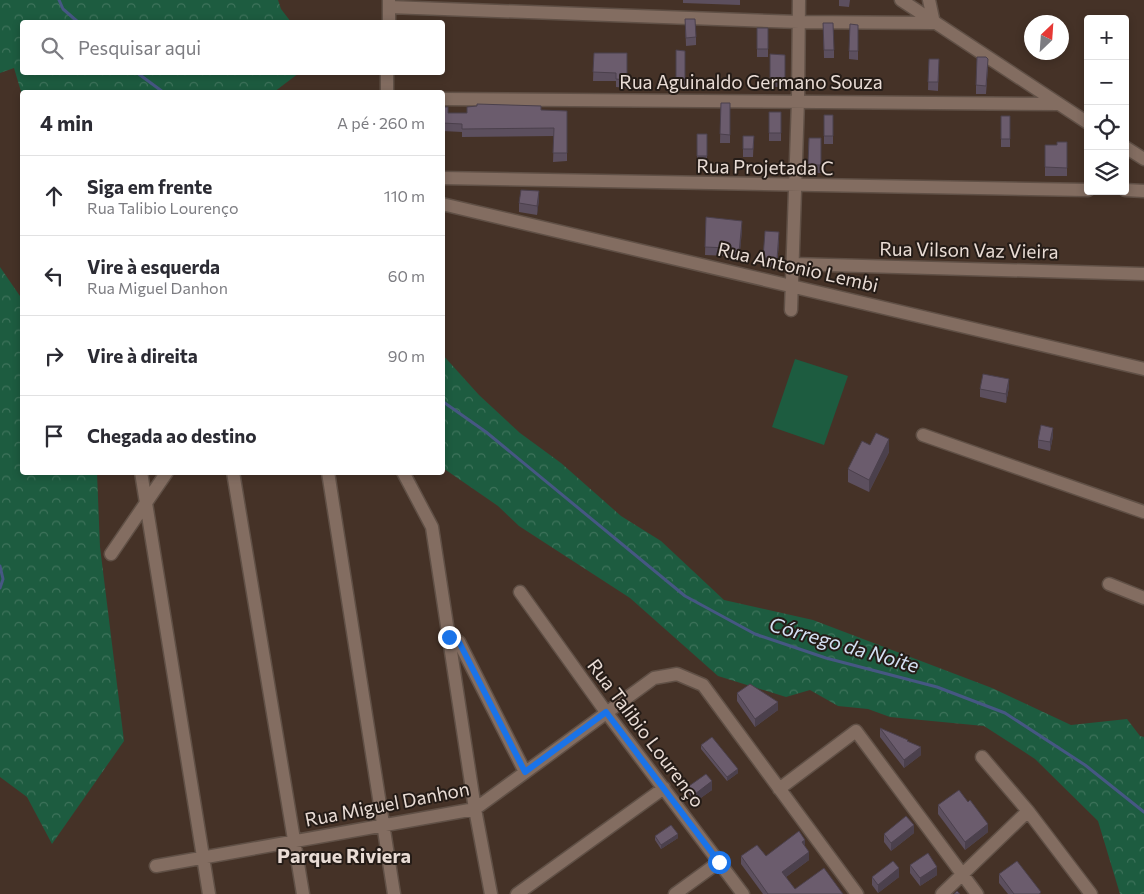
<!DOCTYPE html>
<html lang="pt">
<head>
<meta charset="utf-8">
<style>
  body { margin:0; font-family:Commissioner,sans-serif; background:#f7f7f7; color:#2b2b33 }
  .controls { position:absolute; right:15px; top:15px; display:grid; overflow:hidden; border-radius:5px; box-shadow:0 2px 8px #0003 }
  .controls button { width:45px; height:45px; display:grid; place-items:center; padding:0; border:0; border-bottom:1px solid #e1e1e2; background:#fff; color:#2b2b33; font:25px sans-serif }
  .compass { position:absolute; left:1024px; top:15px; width:45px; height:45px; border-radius:50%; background:#fff; box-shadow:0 2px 8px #0003; rotate:25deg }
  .stop { position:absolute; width:15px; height:15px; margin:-11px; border:4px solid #1a73e8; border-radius:50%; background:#fff }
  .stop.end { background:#1a73e8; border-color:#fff; box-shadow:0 1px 5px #0008 }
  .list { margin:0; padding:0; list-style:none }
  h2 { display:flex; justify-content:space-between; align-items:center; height:65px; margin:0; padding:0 20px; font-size:21px }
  h2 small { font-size:16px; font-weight:400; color:#7c7c81 }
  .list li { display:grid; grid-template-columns:32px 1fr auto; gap:15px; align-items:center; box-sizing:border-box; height:80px; padding:0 20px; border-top:1px solid #e1e1e2 }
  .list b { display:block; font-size:19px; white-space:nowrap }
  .list p { margin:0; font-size:16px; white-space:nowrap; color:#7c7c81 }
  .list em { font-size:16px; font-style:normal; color:#7c7c81 }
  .icon { flex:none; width:28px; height:28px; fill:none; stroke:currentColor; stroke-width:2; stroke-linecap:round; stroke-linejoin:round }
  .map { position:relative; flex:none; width:1144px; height:894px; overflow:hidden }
  .search { position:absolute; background:#fff; box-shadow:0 2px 8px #0003; left:20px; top:20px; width:425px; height:55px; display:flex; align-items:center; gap:12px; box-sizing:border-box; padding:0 18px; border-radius:5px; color:#7c7c81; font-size:19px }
  .panel { position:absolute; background:#fff; box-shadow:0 2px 8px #0003; left:20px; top:90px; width:425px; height:385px; border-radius:5px }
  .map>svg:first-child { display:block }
</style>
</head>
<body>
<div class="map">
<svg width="1144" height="894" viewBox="0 0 1144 894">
  <defs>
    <pattern id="forest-crowns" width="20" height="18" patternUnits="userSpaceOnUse" patternTransform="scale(1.25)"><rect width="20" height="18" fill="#1d5c40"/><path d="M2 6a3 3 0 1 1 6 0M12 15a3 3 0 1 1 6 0" fill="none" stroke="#3e735b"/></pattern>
  </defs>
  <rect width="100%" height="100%" fill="#453227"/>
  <!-- forest -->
  <path fill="url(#forest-crowns)" d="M0,0h278l3,9 10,13h-269v50l277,1 -25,19h-252v3l-8,-27 -14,5z
    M0,267l22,32v173l75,1 3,74 24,194 -72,103 -25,-47 -27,-20z
    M442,354l37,41 41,38 41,30 60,53 40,25 63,59 89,20 179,68 79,37 56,-6 13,17 4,1v157h-24l-22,-73 -63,-62 -23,-15 -28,-18 -94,-9 -22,-8 -30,-3 -28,-16 -24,7 -68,-21 -88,-78 -111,-72 -21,-20 -55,-38z"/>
  <!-- garden -->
  <path fill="#1d5c40" d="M795,359l53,17 -24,69 -52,-18z"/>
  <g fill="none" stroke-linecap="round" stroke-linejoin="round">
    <!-- stream -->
    <path stroke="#465783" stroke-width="3" d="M59,0l4,9 15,13
      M136,72l27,20
      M442,401l44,31 199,164 70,38 71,24 111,29 68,26 80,52 59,47
      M0,566l3,13 -3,9"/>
    <!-- minor casing -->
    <g stroke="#605046" stroke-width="15">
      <path id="minor" d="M901,0l187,123
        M389,7l410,15 135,1 -5,-23
        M389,22v-22
        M387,92v-20
        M442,99l617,5
        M1125,147l19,12
        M442,178l646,12
        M1125,190l19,1
        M442,204l702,165
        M794,264l350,10
        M791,310l7,-210 1,-100
        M923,435l221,77
        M141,472l68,422
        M233,472l70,422
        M328,472l66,422
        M403,472l29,55 43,282 16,85
        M111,554l56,-82
        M1109,584l35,14
        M520,592l86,120 137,182
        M449,637l10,5 66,130
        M982,757l46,54 63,83
        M779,789l77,-58 121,163
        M156,866l319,-57 179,-131 23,-4 26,11 154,209
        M517,894l147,-106
        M675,894l44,-32
        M942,894l86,-83"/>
    </g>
    <!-- minor -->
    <use href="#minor" stroke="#836d61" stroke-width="12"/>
  </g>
  <!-- wall -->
  <path fill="#5c4f5e" d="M683,0h57v5l-57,-2z
    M839,0h11l-1,7 -10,-1z
    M685,19l11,18v8l-10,1z
    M823,23l11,27v8h-10z
    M858,25v35l-9,-1v-8z
    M757,28h11v29h-11z
    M676,50l9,1v37h-9z
    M594,53h33v35l-11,-1v-6h-23z
    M770,54l15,1v32h-15z
    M929,59h10l-1,32 -10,-1z
    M988,67l-2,27h-10v-9z
    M721,103h9v40h-10z
    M442,107l6,6h19l74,-3 26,1v50l-14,1 1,-26 -92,1v-5l-20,-1z
    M769,112h12v29h-12z
    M824,115h9v29h-9z
    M1001,116h9v31h-9z
    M697,134h10v31l-10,-1z
    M743,136h11l-1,21h-10z
    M809,138h12v35h-13z
    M1067,142v34h-22v-31h12z
    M539,199l-2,16 -18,-3v-9z
    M706,217l36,13 -3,31 -11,-1v-4l-23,-1z
    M779,240l-2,28 -14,-2v-8z
    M1009,387l-3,16 -26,-6v-8z
    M1053,436l-3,15 -12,-3v-8z
    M870,445l19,7 -20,40 -21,-10v-13z
    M737,693l41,17 -23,17 -18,-26z
    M880,728l28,14 13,13 -17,13 -24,-31z
    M701,745l37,28 -11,8 -26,-32z
    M689,786l23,4 -17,12 -6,-8z
    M938,805l50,27 -23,18 -27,-36z
    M914,833l-23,18 -7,-9v-8z
    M655,836l23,2 -17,11 -6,-9z
    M805,847l4,13 -23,17 9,12 48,5h-80l-22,-30v-8h25z
    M910,865l27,10 -17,11 -10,-13z
    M999,874l42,20h-33l-9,-11z
    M872,877h27l-21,16 -6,-8z"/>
  <!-- shaded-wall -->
  <path fill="#4b404c" d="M539,191v8l-2,16v-9z
    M742,221v9l-3,31v-8z
    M779,232v8l-2,28v-9z
    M1009,379v8l-3,16v-9z
    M1053,428v8l-3,15v-9z
    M889,439v13l-20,40v-12z
    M778,702v8l-23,17v-8z
    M921,747v8l-17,13v-8z
    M738,769v4l-11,8v-4z
    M712,781v9l-17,12v-8z
    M988,824v8l-23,18v-8z
    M914,825v8l-23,18v-8z
    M678,834v4l-17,11v-4z
    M805,840v7l-3,-5z
    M809,852v8l-27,20v-8z
    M937,867v8l-17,11v-8z
    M899,868v9l-21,16v-8z"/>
  <!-- building -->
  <path fill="#6b5c6d" stroke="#4b404c" d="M685,19h10l1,18 -10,1z
    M823,23h10l1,27h-10z
    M850,24l8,1v26h-9z
    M757,28h11v21h-11z
    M676,50l9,1v29h-9z
    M594,53h33v27l-11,-1v-6l-23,-1z
    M770,54l15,1v24l-15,-1z
    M977,57h9l2,2 -2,27 -10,-1z
    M929,59h10l-1,23h-10z
    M721,103h9v32l-10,-1z
    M477,104l64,2v4l26,1v42h-14l1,-25 -92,1v-5l-20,-1v-16h6v6h19v-6l10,-1z
    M769,112h12v21h-12z
    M824,115h9v21h-9z
    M1001,116h9v23h-9z
    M697,134h10v22h-10z
    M743,136h11l-1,13h-10z
    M809,138h12v27h-13z
    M1057,142h10v26l-22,-1v-22h12z
    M521,190l18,1 -2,15 -18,-3z
    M706,217l36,4 -3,32 -11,-1v-4l-23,-1z
    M765,231l14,1 -2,27 -14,-1z
    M983,374l26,5 -3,15 -26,-5z
    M1041,425l12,3 -3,14 -12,-2z
    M876,433l13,6 -20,41 -21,-11 14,-28 8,4z
    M750,684l28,18 -23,17 -18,-26z
    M880,728l28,12 -1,1 14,6 -17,13z
    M712,737l26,32 -11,8 -26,-32z
    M706,774l6,7 -17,13 -6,-8z
    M959,790l9,12 2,-2 18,24 -23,18 -27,-37z
    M906,816l8,9 -23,18 -7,-9z
    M671,825l7,9 -17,11 -6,-9z
    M799,831l6,9 -3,2 7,10 -27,20 13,17 29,-21 19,26h-75l-27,-38 16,-11 9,11z
    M928,853l9,14 -17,11 -10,-13z
    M893,861l6,7 -21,17 -6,-8z
    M1017,861l24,31 -2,2h-25l-15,-20z
    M957,891l3,3h-6z"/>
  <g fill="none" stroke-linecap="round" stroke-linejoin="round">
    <!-- route -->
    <path stroke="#1a73e8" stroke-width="6" d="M449,637l10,5 66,130 81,-60 113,150"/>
  </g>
  <g text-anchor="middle" stroke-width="4" stroke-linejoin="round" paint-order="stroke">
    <!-- street labels -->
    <g font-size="19" fill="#e9dcd5" stroke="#251c17">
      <text x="751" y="89">Rua Aguinaldo Germano Souza</text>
      <text transform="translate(765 167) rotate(1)" y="7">Rua Projetada C</text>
      <text transform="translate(969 250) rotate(1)" y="7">Rua Vilson Vaz Vieira</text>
      <text transform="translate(798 267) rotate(13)" y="7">Rua Antonio Lembi</text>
      <text transform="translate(646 733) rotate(53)" y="7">Rua Talibio Lourenço</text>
      <text transform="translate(387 804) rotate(-11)" y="7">Rua Miguel Danhon</text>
    </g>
    <!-- water labels -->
    <g font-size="20" font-style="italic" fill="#d4e0f4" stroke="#251c17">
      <text transform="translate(844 645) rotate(16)" y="7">Córrego da Noite</text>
    </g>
    <!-- neighbourhood labels -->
    <g font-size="20" font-weight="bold" fill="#e9dcd5" stroke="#251c17">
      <text x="344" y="863">Parque Riviera</text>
    </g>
  </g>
</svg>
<div class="controls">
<button>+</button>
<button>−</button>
<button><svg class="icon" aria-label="locate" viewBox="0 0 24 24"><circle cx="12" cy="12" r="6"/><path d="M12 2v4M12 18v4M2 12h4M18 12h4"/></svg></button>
<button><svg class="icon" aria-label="layers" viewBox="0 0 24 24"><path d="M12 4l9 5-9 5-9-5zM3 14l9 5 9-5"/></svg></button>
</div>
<svg class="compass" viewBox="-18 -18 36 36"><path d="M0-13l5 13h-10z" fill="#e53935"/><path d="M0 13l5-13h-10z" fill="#7c7c81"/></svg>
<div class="stop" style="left:719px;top:862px"></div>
<div class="stop end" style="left:449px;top:637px"></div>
<div class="search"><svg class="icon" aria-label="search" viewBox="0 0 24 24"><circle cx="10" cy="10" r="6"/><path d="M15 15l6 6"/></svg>Pesquisar aqui</div>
<section class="panel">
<h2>4 min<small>A pé · 260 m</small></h2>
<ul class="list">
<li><svg class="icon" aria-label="ahead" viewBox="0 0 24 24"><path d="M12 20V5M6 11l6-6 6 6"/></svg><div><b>Siga em frente</b><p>Rua Talibio Lourenço</p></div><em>110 m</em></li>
<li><svg class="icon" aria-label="left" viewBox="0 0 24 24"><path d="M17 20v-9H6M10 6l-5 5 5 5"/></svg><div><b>Vire à esquerda</b><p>Rua Miguel Danhon</p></div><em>60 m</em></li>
<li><svg class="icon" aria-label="right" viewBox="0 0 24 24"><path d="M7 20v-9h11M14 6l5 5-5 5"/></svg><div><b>Vire à direita</b></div><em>90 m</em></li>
<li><svg class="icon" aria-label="arrive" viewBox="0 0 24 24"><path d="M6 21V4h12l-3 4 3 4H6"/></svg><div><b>Chegada ao destino</b></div></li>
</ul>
</section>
</div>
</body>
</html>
